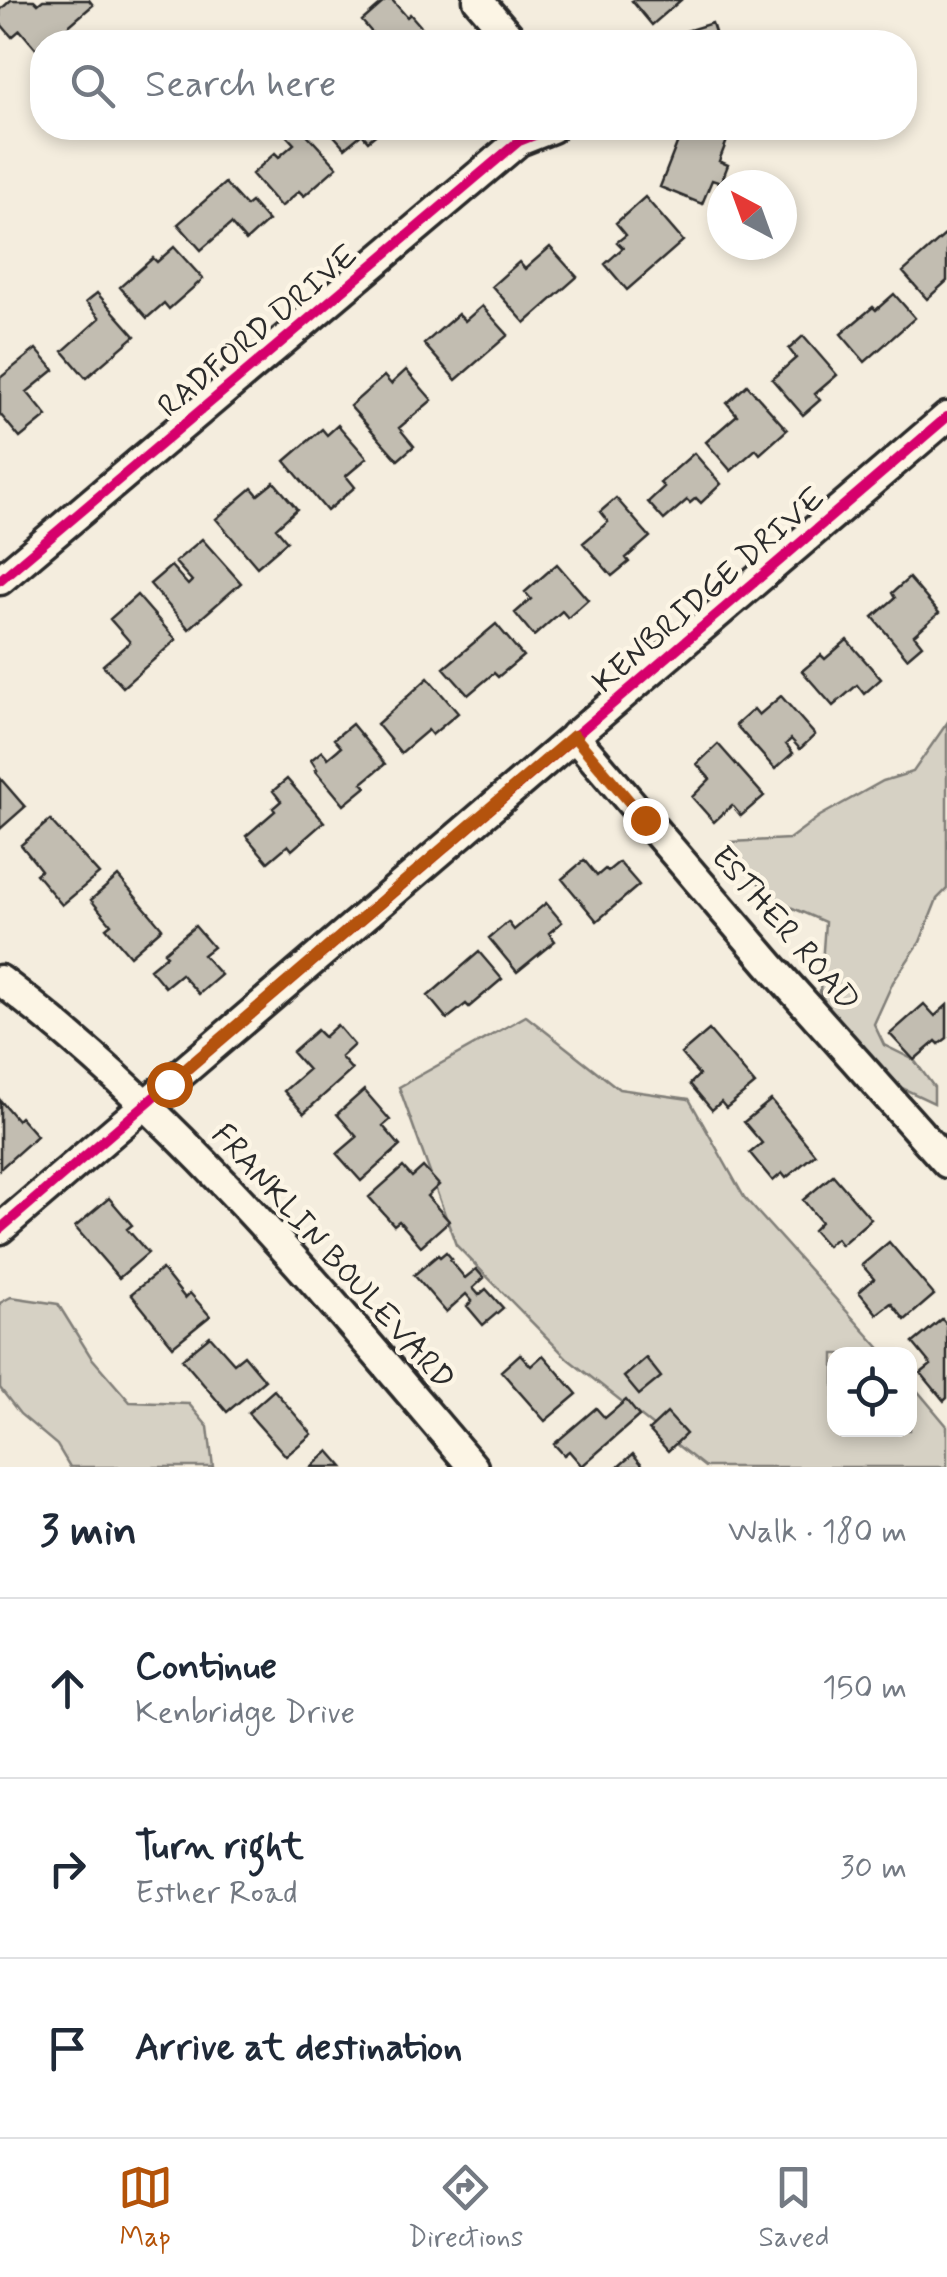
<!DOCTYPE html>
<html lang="en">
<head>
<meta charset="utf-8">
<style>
  body { margin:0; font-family:Mynerve,sans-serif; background:#f2f2f3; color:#1f2937 }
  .controls { position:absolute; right:30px; bottom:30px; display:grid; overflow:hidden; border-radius:20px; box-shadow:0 5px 15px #0003 }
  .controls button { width:90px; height:90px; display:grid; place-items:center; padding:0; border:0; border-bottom:2px solid #e0e1e3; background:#fff; color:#1f2937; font:50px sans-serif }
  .compass { position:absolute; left:707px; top:170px; width:90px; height:90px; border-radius:50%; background:#fff; box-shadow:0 5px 15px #0003; rotate:319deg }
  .stop { position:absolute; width:30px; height:30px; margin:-22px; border:8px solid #b45309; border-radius:50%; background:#fff }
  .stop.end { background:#b45309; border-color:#fff; box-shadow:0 2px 10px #0008 }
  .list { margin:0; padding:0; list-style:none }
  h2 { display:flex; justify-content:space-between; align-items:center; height:130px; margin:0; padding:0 40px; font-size:42px }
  h2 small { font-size:32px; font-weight:400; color:#747a83 }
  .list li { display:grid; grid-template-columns:65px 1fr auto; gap:30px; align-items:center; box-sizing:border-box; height:180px; padding:0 40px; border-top:2px solid #e0e1e3 }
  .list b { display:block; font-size:38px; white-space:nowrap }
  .list p { margin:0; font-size:32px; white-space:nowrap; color:#747a83 }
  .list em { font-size:32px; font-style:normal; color:#747a83 }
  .icon { flex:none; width:55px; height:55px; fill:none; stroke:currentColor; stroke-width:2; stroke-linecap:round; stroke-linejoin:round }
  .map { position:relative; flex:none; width:947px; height:1467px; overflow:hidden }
  .search { position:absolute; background:#fff; box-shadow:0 5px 15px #0003; left:30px; right:30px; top:30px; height:110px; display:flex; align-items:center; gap:25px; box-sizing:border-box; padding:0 35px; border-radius:40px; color:#747a83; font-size:38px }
  .sheet { height:670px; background:#fff }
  nav { display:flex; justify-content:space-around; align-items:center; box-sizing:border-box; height:140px; border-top:2px solid #e0e1e3; background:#fff; font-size:28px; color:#747a83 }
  nav a { display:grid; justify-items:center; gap:5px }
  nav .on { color:#b45309 }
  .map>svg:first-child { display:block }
</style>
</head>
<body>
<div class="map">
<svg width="947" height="1467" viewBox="0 0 947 1467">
  <rect width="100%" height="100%" fill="#f4edde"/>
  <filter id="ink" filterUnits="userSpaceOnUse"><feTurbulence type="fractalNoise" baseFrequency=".01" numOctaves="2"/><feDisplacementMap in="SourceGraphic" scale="20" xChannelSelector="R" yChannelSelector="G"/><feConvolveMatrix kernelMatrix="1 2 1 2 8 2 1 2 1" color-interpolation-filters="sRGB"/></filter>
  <g filter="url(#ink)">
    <!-- green -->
    <path fill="#d6d1c4" stroke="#807e78" stroke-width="2.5" d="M947,723v166l-10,10 -17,43 -27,40 -19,42 10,21 30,15 20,27v16l-32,-15 -64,-60 -18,-36 5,-70 -44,-19 -35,-31 -15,-30 58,-3 31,-23 63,-35 30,-9z
      M526,1016l93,73 70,10 55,98 141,157h-51v76h76v-48l37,44v41h-242l-137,-108 -112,-114 -57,-158z
      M11,1297l47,7 33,53 39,45 59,2 19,23 5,40h-143l-13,-22 -37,-31 -20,-26v-85z"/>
    <!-- building -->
    <path fill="#c2bdb1" stroke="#2b2b2b" stroke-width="2.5" d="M11,0h23l4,4 5,-4h46l4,5 -43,37h-8v14l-22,-26 -8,7 -12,-14v-13z
      M386,0h6l15,17 3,-3 20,23 -6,5h-44l-18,-21z
      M634,0h47l-29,25 -20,-24z
      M712,23l6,19h-53l-2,-4z
      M286,128h15l36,39 -33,29 -5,-5 -18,16 -29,-33 23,-21 4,4 15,-13 -12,-13z
      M327,128h57l-16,13 -6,-7 -17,14z
      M683,128h19l26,10 -9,23 9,4 -7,18 -9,-3 -10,24 -42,-17z
      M225,183l21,23 5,-4 17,19 -22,20 -15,-17 -30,26 -23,-26z
      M645,197l38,44 -56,49 -22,-26 18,-16 -6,-6 9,-7 -10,-12z
      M947,233v48l-20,18 -24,-27z
      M174,247l29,32 -34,30 -5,-6 -17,15 -27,-31 33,-29 4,4z
      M550,247l27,30 -52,46 -33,-37 27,-24 6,7z
      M97,293l38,43 -49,42 -23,-27 37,-33 -14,-16z
      M894,294l21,24 -50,44 -24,-28 32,-27 3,3z
      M482,306l26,29 -52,45 -32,-36 34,-30 7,7z
      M803,336l34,39 -22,19 5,6 -17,15 -31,-36 24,-21 -7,-9z
      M36,349l18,21 -27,22 20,24 -27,22 -20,-24v-36z
      M406,370l26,30 -33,28 15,18 -16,14 -48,-54 34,-30 7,8z
      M747,385l40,45 -27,24 -4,-5 -25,22 -25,-29 31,-27 -10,-12z
      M338,425l29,33 -21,18 9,11 -28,24 -42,-50 37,-32 5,6z
      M694,453l27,31 -20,19 -5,-5 -6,5 -3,-3 -23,20 -16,-18 16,-15 -4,-4z
      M274,482l23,27 -21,19 11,13 -30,26 -41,-48 36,-31 6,7z
      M616,498l34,39 -24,21 3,4 -17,14 -29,-33 25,-21 -8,-10z
      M202,539l39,44 -52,46 -39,-45 21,-18 17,19 4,-4 -17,-19z
      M557,564l31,36 -20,18 -6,-7 -28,25 -19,-23 16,-14 -6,-7z
      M909,578l30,35 -25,22 8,10 -15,13 -34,-41 22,-19 -3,-5z
      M137,595l39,45 -53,47 -20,-22 27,-23 -20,-23z
      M496,624l27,32 -25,21 -4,-4 -26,22 -24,-27z
      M847,640l34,39 -17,15 -7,-9 -24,21 -31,-35 19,-16 4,4z
      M428,678l30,35 -26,22 -4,-5 -27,23 -24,-29z
      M781,696l34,39 -15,14 -9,-10 -5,5 7,9 -18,16 -39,-44 18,-16 5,6z
      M352,724l33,40 -23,19 4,4 -22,18 -29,-35 2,-1 -6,-9 11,-9 6,7 13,-11 -7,-8z
      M718,744l46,52 -23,20 -9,-11 -18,17 -22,-25 18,-18 -13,-15z
      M0,778l25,29 -25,22z
      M287,779l37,43 -32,28 -4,-5 -20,17 -22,-26 29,-25 -2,-3 8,-7 -8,-10z
      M50,820l49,54 -37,31 -26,-31 5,-4 -20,-25z
      M584,860l13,16 8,-7 3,2 11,-9 20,23 -42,36 -35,-42z
      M118,876l44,52 -32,28 -24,-28 5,-4 -20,-24z
      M546,903l16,19 -13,11 6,8 -38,31 -28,-34 19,-16 6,8z
      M195,926l18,21 -10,8 18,20 -22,19 -18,-20 -16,13 -15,-18 17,-14 -3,-3z
      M479,952l23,27 -33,28 -3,-3 -19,15 -19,-23z
      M924,1004l11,12 12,-11v33l-8,6 -3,-3 -22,19 -24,-26z
      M337,1025l17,20 -13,12 11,13 -48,43 -20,-22 24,-21 -16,-18 25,-22 7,7z
      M709,1030l46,54 -29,24 -5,-6 -9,8 -22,-26 9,-9 -18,-21z
      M364,1090l26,30 -7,6 17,20 -39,35 -24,-27 20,-17 -20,-23z
      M0,1100l17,20 3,-3 17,19 -37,33z
      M771,1100l44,54 -29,24 -4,-5 -9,8 -23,-28 12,-10 -18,-21z
      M403,1167l9,10 11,-10 16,18 -12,11 22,25 -28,25 -22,-25 -5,4 -25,-28z
      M833,1175l38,44 -30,26 -5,-7 -9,8 -14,-16 8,-8 -18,-22z
      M109,1198l23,27 -5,4 21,24 -29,25 -44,-51z
      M889,1242l45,53 -29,25 -14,-17 -14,11 -18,-22 15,-13 -12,-14z
      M446,1252l6,7 -2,1 15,18 11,-9 8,9 -11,10 6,7 7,-6 17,19 -20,17 -16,-19 5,-5 -6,-7 -20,18 -32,-37 24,-20 2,2z
      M162,1269l23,29 5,-5 20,23 -37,30 -42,-52z
      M942,1319l5,6v73l-3,3 -23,-28 10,-8 -18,-22z
      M210,1336l24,27 10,-8 21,25 -38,32 -45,-53z
      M520,1354l11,12 12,-11 34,39 -32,27 -44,-50z
      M646,1358l15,19 -22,18 -15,-18z
      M274,1390l38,44 -26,22 -38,-43z
      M626,1400l13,16 -57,50 -13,-15 -5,4 -10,-11 42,-36 9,10z
      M667,1413l19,21 -18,17 -19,-21z
      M329,1451l14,16h-32z
      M633,1454l11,13h-26z"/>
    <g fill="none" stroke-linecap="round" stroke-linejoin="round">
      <!-- minor casing -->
      <g stroke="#2b2b2b" stroke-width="35">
        <path id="minor" d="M478,0l36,42
          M0,580l519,-439 33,-13
          M574,736l197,230 176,197
          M0,980c182,138 326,315 473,487
          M0,1229l947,-812"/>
      </g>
      <!-- minor -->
      <use href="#minor" stroke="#fcf5e5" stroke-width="28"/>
      <!-- cycleway casing -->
      <g stroke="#fcf5e5" stroke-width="16">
        <path id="cycleway" d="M0,580l519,-439 33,-13
          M0,1229l947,-812"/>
      </g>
      <!-- cycleway -->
      <use href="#cycleway" stroke="#d6006c" stroke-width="10"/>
    </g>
  </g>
  <g fill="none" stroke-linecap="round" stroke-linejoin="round" filter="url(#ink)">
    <!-- route -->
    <path stroke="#b45309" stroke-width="12" d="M169,1084l405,-348 71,84"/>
  </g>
  <g text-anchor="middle" stroke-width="9" stroke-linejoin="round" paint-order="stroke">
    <!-- street labels -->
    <g font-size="32" fill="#2b2b2b" stroke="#fcf5e5">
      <text transform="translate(257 330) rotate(-40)" y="11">RADFORD DRIVE</text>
      <text transform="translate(708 589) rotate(-41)" y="11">KENBRIDGE DRIVE</text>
      <text transform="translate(786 928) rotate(49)" y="11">ESTHER ROAD</text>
      <text transform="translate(334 1256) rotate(48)" y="11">FRANKLIN BOULEVARD</text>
    </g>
  </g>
</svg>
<div class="controls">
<button><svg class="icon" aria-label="locate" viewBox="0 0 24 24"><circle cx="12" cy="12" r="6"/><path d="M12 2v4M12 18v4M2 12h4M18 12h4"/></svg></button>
</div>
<svg class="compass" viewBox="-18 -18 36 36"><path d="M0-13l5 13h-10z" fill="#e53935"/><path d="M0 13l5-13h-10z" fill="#747a83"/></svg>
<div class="stop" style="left:169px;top:1084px"></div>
<div class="stop end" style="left:645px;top:820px"></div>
<div class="search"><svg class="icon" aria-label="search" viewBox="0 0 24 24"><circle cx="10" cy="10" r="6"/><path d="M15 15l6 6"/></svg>Search here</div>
</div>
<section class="sheet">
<h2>3 min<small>Walk · 180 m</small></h2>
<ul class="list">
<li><svg class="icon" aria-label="ahead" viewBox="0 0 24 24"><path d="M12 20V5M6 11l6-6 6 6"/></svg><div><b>Continue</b><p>Kenbridge Drive</p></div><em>150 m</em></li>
<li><svg class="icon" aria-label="right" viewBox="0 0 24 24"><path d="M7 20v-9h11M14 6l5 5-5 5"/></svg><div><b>Turn right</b><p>Esther Road</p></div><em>30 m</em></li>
<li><svg class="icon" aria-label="arrive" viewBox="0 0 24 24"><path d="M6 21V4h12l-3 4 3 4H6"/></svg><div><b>Arrive at destination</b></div></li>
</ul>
</section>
<nav>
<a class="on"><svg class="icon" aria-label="map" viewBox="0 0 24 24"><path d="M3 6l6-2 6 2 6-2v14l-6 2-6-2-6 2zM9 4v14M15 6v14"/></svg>Map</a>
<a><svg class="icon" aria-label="directions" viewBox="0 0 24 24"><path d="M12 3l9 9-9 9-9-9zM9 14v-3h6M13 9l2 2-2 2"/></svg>Directions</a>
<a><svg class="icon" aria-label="saved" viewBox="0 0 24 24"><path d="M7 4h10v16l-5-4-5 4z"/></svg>Saved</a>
</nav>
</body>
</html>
